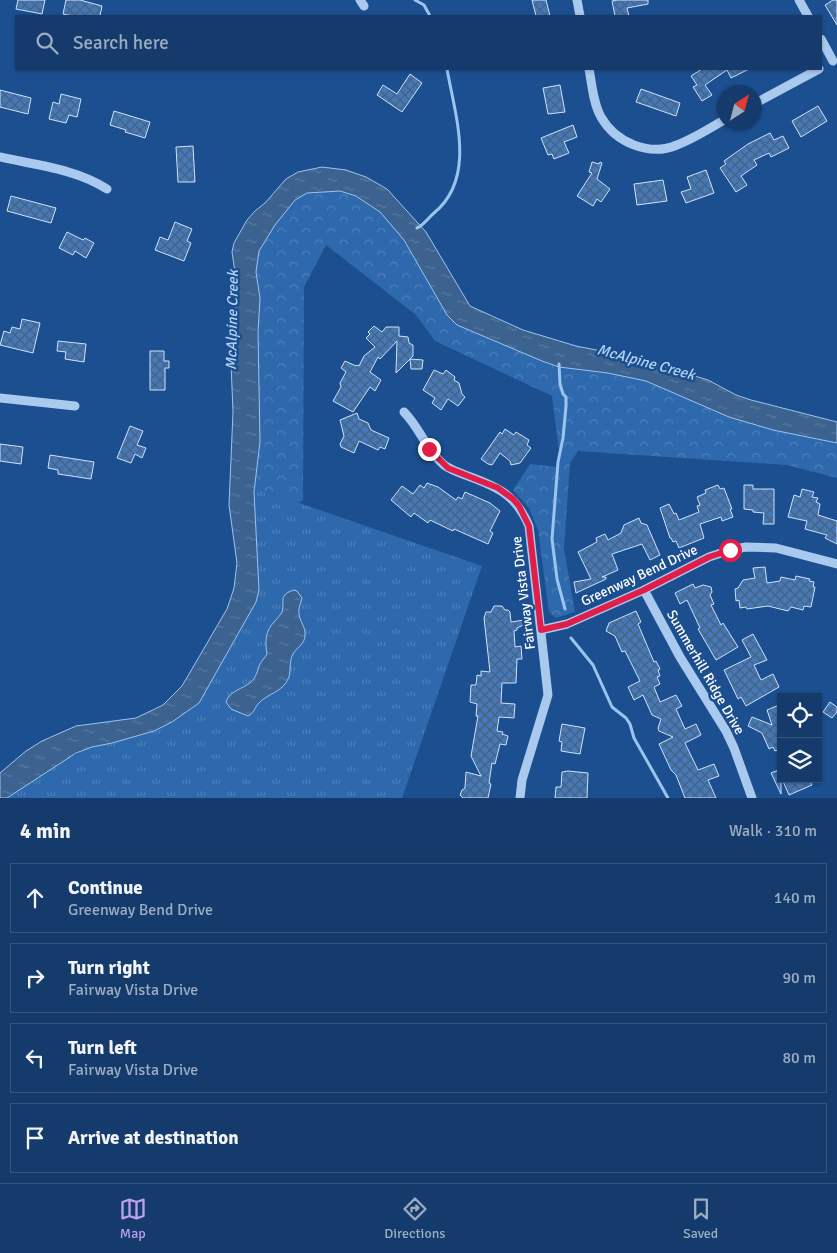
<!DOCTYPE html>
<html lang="en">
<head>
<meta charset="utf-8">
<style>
  body { margin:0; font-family:Signika,sans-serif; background:#214673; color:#f1f3f6 }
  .controls { position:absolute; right:15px; bottom:15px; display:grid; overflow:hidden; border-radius:0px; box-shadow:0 1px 4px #0004 }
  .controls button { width:45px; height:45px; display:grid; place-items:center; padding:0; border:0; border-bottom:1px solid #33557e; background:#143b6b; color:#f1f3f6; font:25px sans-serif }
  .compass { position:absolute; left:717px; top:85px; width:45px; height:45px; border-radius:50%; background:#143b6b; box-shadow:0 1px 4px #0004; rotate:36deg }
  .stop { position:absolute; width:15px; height:15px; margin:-11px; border:4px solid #e11d48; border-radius:50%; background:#fff }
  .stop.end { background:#e11d48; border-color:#fff; box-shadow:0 1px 5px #0008 }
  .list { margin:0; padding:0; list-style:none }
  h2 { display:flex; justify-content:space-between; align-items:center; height:65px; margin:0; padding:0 20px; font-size:21px }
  h2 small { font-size:16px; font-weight:400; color:#9dadc1 }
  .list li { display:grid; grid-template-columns:32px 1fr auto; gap:15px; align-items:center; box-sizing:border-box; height:70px; margin:0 10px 10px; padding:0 10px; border:1px solid #33557e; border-radius:0px }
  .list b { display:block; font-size:19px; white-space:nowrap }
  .list p { margin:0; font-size:16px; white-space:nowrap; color:#9dadc1 }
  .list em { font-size:16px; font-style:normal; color:#9dadc1 }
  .icon { flex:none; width:28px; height:28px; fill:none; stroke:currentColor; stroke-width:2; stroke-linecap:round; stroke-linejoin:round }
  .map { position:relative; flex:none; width:837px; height:798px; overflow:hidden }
  .search { position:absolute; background:#143b6b; box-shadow:0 1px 4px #0004; left:15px; right:15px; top:15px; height:55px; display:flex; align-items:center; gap:12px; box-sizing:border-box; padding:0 18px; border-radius:0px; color:#9dadc1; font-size:19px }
  .sheet { height:385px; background:#143b6b }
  nav { display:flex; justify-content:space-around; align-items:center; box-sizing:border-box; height:70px; border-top:1px solid #33557e; background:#143b6b; font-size:14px; color:#9dadc1 }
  nav a { display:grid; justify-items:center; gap:2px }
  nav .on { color:#bca0f2 }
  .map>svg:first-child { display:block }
</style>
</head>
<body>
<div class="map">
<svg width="837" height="798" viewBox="0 0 837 798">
  <defs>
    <pattern id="grass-tufts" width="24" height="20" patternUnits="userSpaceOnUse" patternTransform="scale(1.25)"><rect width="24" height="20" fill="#2e69ad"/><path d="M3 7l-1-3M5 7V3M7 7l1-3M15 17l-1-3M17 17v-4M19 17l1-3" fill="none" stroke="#4d80b9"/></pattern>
    <pattern id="forest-crowns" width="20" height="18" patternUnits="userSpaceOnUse" patternTransform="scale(1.25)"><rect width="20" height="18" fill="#2e69ad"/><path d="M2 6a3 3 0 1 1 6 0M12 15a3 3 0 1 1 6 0" fill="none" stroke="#4d80b9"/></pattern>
    <pattern id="water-ripples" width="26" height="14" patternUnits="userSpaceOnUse" patternTransform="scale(1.25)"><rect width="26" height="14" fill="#3c6290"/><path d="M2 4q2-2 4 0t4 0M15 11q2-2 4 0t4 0" fill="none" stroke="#597aa1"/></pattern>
    <pattern id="building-cross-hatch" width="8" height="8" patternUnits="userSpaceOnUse" patternTransform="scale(1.25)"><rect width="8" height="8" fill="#4478b7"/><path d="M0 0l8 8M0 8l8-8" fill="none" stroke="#486282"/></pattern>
  </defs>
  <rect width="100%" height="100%" fill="#1b4f8f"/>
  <!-- grass -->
  <path fill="url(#grass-tufts)" d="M247,485l235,81 -80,232h-402v-3l58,-34 19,-7 30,-22 58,-17 72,-99z"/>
  <!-- forest -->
  <path fill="url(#forest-crowns)" d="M324,183l67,20 80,124 366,103v48l-50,-13 -209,-14 -8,12 -6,86 11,63 -19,6 -7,-6 -11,-82 -9,-22 -16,-18 17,-26 28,3 1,-16 -7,-55 -117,-55 -19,-26 -90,-70 -22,42 -1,213 -5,3 -51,-18 1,-233 32,-47z"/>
  <!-- water -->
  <path fill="url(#water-ripples)" stroke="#9cc4f0" d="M322,167l24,3 20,7 21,12 39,43 44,74 53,24 53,16 56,11 76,23 28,15 15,5 86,22v21l-64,-13 -44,-13 -83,-36 -38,-8 -49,-6 -17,-6 -85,-36 -10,-10 -43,-75 -24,-28 -24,-16 -16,-5 -33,2 -12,7 -20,25 -16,26 -3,21 4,26 -2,34 2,110 -6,50 5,98 -3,12 -57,101 -27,19 -18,9 -42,12 -20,4 -16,6 -69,45h-7v-25l26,-22 16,-10 34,-15 60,-8 27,-13 19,-19 45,-77 7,-21 3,-25 -8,-58 4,-93 -3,-73 6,-27 -1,-40 -3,-20 2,-9 13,-23 8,-9 10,-8 21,-24 12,-7z
    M294,590l3,1 5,7c-1,5 -4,10 -3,15 0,8 7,14 6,22 0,9 -8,12 -12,19 -4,7 -2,15 -4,23 -6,16 -22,16 -31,27 -4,5 -4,9 -10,12l-17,-7 -5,-7c3,-11 17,-13 25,-20 6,-6 6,-11 9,-18 2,-4 5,-6 7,-10 -2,-13 -2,-23 8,-33 2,-3 6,-6 7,-9 3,-11 -4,-17 12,-22z"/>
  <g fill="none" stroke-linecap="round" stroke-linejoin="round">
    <!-- stream -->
    <path stroke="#9cc4f0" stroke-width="3" d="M415,0l9,5 6,11
      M417,228c7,-3 11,-10 17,-15 43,-35 21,-98 13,-144
      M559,364l1,20 3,10 3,3v9l-3,32 -5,24 -6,77 5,40 8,30
      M571,638l22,27 19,42 14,11 4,6 4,14 34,60"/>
  </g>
  <!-- building -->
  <path fill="url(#building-cross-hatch)" stroke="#cfe3fa" d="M18,0h27l-3,14 -26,-5z
    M66,0h14l22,6 -2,10h-28l-9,-2z
    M532,0h14l4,16h-14z
    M617,0h31v4l-21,4 2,8h-14l-3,-15z
    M833,0h4v25l-12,-20z
    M702,69h47l-18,9 -4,-8 -22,15 7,10 -10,6 -9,-14 4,-2 -6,-9z
    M410,74l12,9 -20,29 -25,-17 6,-10 14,9z
    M560,85l5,27 -17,2 -5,-26z
    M641,89l39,14 -4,13 -40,-14z
    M0,90l31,8 -3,16 -28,-7z
    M61,94l20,5 -4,18 -8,-2 -3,8 -17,-4 4,-17 6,2z
    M818,106l9,15 -26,16 -9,-16z
    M114,111l36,11 -5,16 -20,-6 1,-2 -16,-5z
    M573,125l4,12 -13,5 5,11 -15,6 -2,-5 -4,1 -7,-17z
    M770,133l4,7 9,-4 6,12 -18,9 -2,-4 -15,7 3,5 -16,11 6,9 -11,7 -16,-24 6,-4 -2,-3 24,-17z
    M193,146l2,36h-17l-2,-35z
    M592,162l7,2 1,-2 2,1 -5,16 13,10 -9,13 -4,-3 -4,7 -16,-10 15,-23 -3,-1z
    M706,170l8,23 -28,10 -5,-11 10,-3 -4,-12z
    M663,180l4,21 -30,4 -3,-21z
    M11,196l45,12 -5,15 -44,-12z
    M175,222l17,7 -5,12 4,2 -7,18 -29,-11 5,-13 8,3z
    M67,232l16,8 2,-2 9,5 -8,15 -11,-7 -2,4 -14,-7z
    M22,319l18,4 -7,30 -33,-8 4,-14 6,2 2,-6 8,2z
    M374,326l8,6 4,-5h13v9l9,1 1,6 4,2v11l-17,17 1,-32 -17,18 -2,-2 -8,15 11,8 -6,11 -5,-4 -17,25 -20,-11 8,-14 -1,-4 6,-11 -5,-4 4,-7 11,5 1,-1 2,1 5,-10 11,-9 -9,-9 4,-4 -2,-2z
    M58,341l28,3 -2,18 -19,-3 1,-7 -9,-1z
    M150,351h14v10h5v7h-4v22h-15z
    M410,359l13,1 -1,9h-11z
    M434,370l9,4 3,-4 9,7 -1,3 5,3 3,11 3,3 -7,9 -10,-7 -7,11 -9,-7 3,-5 -12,-8z
    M357,413l2,6 9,4 3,7 18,8 -4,11 -5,-2 -2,3 -19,-9 -5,12 -13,-6 -1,-3 4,-8 -4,-16z
    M130,426l13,5 -6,14 9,3 -4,10 -7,-4 -4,9 -14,-5z
    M505,429l9,6 2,-3 13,8 -2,5 4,3 -11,15 -9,2 -1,-4 -10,-8 -8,12 -4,-1 -7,-5 19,-27 2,2z
    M0,444l23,3 -2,17 -21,-3z
    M50,455l44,7 -3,17 -33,-5v-4l-10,-2z
    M427,483l11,4 18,13 2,-3 4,2 3,-7 25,11 10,8 -10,20 3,2 -5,11 -34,-15 -1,2 -23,-11 -2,3 -14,-10 -3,4 -20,-17 11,-14 11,8 7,-9 4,3z
    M718,485l2,4 4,-1 8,21h-2l3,8 -11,4 -1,-4 -21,7 4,14 -25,10 -3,-7 -3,1 -2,-4h-1l-10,-30 9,-4 5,10 2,-1 3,7 20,-8 -2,-6 3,-1 -3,-8 9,-4 -1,-3z
    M744,485h9v4h21v35h-11l1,-11 -11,-1v-2l-9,-1z
    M802,489l12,3 -2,5 6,1 -2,4 4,2 -2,11 19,6v23l-12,-6 2,-3 -22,-6 2,-8 -19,-4 6,-22 6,2z
    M639,518l2,5 6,2 13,30 -10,5 -8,-16 -30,10 6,16 -16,7h4v2l-30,14 -2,-11 17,-3 -13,-27 19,-10 -1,-4 9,-4 3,6 13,-7 3,-8z
    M765,567l2,16 13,-2 1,-4 14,3 1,-4 14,3 -1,2 5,1 -1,5h2l-4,20 -7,-1 -1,4 -12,-3 -3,4 -20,-5 -21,3 -1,-2 -6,1 -1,-8 -3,1 -1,-12 3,-1 5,-8 12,-2 -2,-10z
    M693,584l2,4 8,-3 8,2 1,5 -2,3 4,9 -3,1 10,20 2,-2 15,24 -22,13 -18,-31 2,-1 -13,-28 -7,4 -5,-11z
    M494,606h8l3,4h3l2,2 1,10 20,-3 1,2 -15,7v2l-3,1 1,16 6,-1 1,13h-5l-1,24h-14l-1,20 14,1 -1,14 -15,-1 -2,14 6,1 -1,2 6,2 -2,9 -6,-1 -5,20 -3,-1 -3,20 2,1 -3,14h-25l-3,-3 2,-5 3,-2 1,-16 15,4 -10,-20 7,-40h-2l1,-12 -7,-2 1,-17h5l1,-10 4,1v-5l9,1 -6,-54 2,-6h5z
    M636,611l5,11 -3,2 16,38 2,-1 4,8 -2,1 2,6 -3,1 3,7 -6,3 6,15 16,-7 6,11 -6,3 9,20 11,-5 5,11 -16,8 13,27 16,-6 5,12 -11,4 8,18h-31l-9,-23 -5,-5 -12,-26 14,-7 -14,-6 -1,-3 3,-9 -9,-4 -9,-20 -9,5 -6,-13 12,-6 -15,-30 -3,1 -7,-16 -9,-5 3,-8z
    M753,634l14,26 -13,5 7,15 12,-6 6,13 -33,19 -5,-9 -3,2 -14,-29 27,-13 -9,-17z
    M830,702l7,5v5l-5,6 -9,-6z
    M779,705l2,6v38l-6,2 -2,-4 -4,2 -7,-16 -14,-7 4,-9 20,8 -5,-15z
    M562,724l23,4 -5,26 -19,-3 1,-9 -3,-1z
    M781,769v25l-10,-21z
    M568,771l20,2 -1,25h-32l1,-11h5l1,-15z
    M782,779h27l3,6 -23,10z"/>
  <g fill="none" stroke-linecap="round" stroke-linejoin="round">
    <!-- minor -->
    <path stroke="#a9c9ee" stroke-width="9" d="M360,0l4,6
      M577,0l3,16
      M799,0l9,16
      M821,39l12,22
      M589,69c3,15 4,34 12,48 14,25 48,40 76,28 16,-6 32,-16 47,-25
      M754,104l65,-35
      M0,157c36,8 76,12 107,32
      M0,398l75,8
      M404,412c16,16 22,38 40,53 7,5 16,8 24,11 30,11 48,19 61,50l19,169 -26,85 -2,18
      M644,590l36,67 46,74 8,17 18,50
      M541,630l26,-6 77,-34 65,-33 21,-7 16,-3 30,1 61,16"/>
  </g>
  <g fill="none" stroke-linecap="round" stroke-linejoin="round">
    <!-- route -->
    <path stroke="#e11d48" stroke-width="6" d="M429,449l19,19 50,20 15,11 6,7 10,20 12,104 26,-6 77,-34 65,-33 21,-7"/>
  </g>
  <g text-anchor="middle" stroke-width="5" stroke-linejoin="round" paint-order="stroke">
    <!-- street labels -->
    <g font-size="14" fill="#fff" stroke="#1b4f8f">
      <text transform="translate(639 575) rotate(-25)" y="5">Greenway Bend Drive</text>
      <text transform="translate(523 593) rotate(-97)" y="5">Fairway Vista Drive</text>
      <text transform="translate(706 672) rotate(60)" y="5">Summerhill Ridge Drive</text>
    </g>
    <!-- water labels -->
    <g font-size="15" font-style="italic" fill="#b5d3f5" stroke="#1b4f8f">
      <text transform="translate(232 320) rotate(-89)" y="5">McAlpine Creek</text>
      <text transform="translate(646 362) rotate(15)" y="5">McAlpine Creek</text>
    </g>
  </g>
</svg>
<div class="controls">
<button><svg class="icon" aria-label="locate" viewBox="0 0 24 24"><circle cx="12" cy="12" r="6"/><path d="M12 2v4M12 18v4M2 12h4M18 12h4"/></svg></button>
<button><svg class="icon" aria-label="layers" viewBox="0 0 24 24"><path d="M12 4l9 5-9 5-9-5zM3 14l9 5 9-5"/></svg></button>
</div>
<svg class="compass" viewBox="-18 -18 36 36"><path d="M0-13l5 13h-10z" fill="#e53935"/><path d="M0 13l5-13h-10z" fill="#9dadc1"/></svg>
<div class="stop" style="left:730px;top:550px"></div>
<div class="stop end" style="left:429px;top:449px"></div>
<div class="search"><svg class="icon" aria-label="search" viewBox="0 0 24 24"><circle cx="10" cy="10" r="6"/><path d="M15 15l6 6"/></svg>Search here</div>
</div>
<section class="sheet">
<h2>4 min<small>Walk · 310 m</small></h2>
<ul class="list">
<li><svg class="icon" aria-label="ahead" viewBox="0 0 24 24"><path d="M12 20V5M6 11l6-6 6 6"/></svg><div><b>Continue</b><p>Greenway Bend Drive</p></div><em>140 m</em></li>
<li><svg class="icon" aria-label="right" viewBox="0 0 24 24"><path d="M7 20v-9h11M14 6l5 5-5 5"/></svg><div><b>Turn right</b><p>Fairway Vista Drive</p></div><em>90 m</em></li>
<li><svg class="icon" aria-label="left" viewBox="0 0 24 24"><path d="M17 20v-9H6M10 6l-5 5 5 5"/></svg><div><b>Turn left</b><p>Fairway Vista Drive</p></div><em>80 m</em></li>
<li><svg class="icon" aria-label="arrive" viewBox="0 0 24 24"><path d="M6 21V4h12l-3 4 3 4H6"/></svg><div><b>Arrive at destination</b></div></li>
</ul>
</section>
<nav>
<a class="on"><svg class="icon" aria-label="map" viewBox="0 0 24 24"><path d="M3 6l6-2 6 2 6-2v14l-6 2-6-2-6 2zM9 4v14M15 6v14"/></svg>Map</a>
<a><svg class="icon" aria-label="directions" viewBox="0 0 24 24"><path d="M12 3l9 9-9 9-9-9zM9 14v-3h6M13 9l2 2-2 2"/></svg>Directions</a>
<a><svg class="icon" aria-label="saved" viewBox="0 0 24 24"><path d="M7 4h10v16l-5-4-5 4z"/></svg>Saved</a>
</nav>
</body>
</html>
